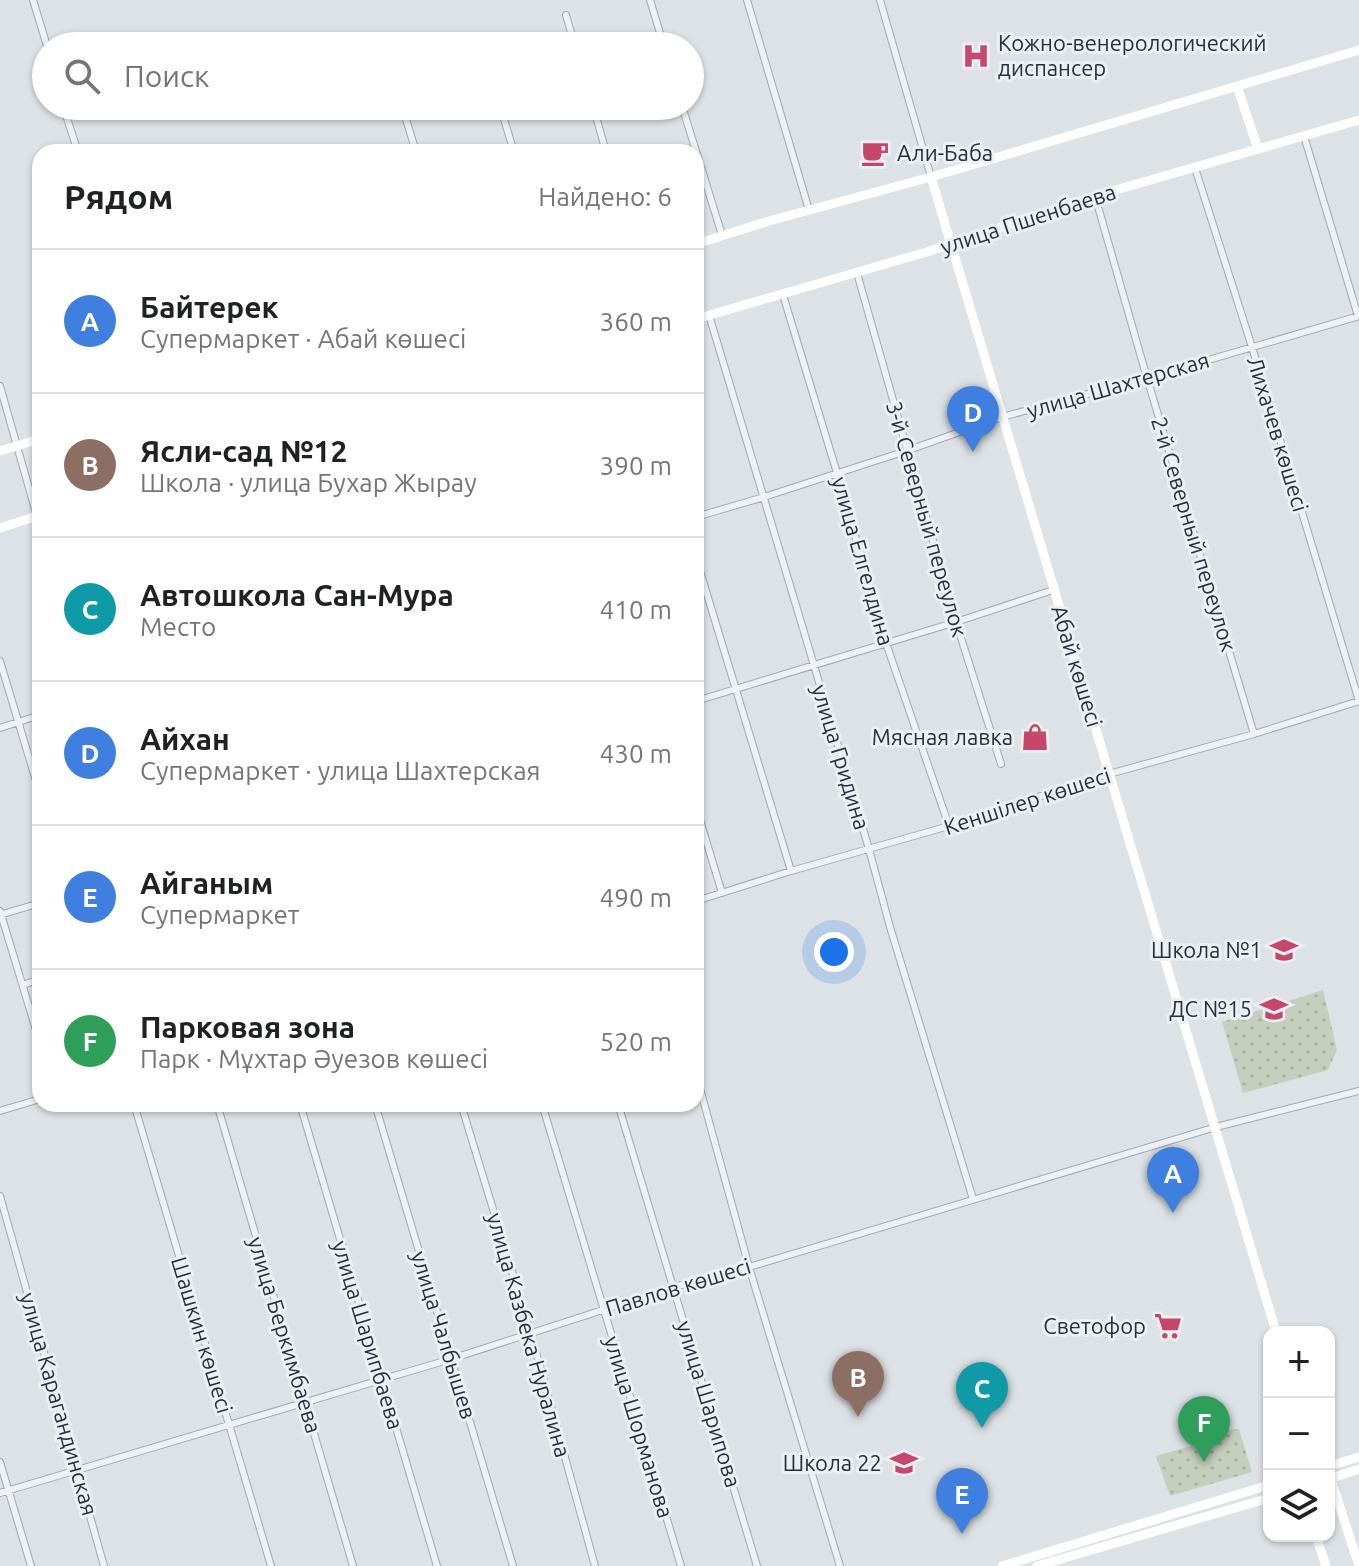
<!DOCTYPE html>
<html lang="ru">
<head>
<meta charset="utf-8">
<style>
  body { margin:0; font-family:Ubuntu,sans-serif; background:#f2f2f2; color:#202124 }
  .controls { position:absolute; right:24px; bottom:24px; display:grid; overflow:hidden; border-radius:16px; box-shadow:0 2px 6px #0004 }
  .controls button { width:72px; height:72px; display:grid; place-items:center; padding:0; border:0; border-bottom:2px solid #e0e0e0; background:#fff; color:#202124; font:40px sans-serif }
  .you { position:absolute; left:834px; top:952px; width:28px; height:28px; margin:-20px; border:6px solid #fff; border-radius:50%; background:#1a73e8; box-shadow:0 0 0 12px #1a73e833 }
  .badge { display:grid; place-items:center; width:52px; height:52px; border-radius:50%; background:#c5486c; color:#fff; font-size:26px; font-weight:700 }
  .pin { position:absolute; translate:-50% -66px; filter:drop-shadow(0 2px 4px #0008) }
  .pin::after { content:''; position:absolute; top:42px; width:28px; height:24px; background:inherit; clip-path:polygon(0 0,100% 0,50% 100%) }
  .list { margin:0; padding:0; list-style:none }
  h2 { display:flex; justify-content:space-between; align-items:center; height:104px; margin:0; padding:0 32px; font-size:34px }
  h2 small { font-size:26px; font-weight:400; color:#757577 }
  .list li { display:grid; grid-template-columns:52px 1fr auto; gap:24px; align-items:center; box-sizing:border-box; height:144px; padding:0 32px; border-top:2px solid #e0e0e0 }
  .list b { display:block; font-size:30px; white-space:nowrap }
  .list p { margin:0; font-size:26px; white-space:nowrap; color:#757577 }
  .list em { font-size:26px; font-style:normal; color:#757577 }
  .icon { flex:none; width:44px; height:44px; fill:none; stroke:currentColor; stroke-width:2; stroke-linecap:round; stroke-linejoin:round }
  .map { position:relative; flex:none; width:1359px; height:1566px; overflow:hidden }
  .search { position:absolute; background:#fff; box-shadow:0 2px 6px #0004; left:32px; top:32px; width:672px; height:88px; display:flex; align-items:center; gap:20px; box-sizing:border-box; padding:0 28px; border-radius:44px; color:#757577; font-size:30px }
  .panel { position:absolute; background:#fff; box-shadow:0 2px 6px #0004; left:32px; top:144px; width:672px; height:968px; border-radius:24px }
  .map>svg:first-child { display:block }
</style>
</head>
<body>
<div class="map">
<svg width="1359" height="1566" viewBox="0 0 1359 1566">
  <defs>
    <pattern id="park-dots" width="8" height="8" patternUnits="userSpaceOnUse" patternTransform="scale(2)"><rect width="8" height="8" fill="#c5cfbe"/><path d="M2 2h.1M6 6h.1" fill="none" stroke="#a9b2a4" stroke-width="1.8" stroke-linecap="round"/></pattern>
  </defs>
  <rect width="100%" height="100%" fill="#dde2e6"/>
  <!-- park -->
  <path fill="url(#park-dots)" d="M1323,990l14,60 -9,20 -85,23 -21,-71z
    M1239,1429l13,43 -82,24 -14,-40 35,-10 2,-13 10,-2 8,8 11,-2 4,-7z"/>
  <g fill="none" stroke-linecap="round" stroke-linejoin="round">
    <!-- street casing -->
    <g stroke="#a3a9af" stroke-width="8">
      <path id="street" d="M33,0l14,46
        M650,0l14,46
        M747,0l62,210
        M880,0l51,177
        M566,15l9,31
        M481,40l2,6
        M63,106l15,46
        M402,106l14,46
        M500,106l14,46
        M593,106l13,46
        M682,106l40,129
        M1304,136l54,180
        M1195,168l57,179 107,354
        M1095,196l52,182 107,356
        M857,273l99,349 45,142
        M783,295l54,178 49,170 63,183
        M709,315l160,534 21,78 83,272
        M0,386l40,141
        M696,517l68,-20 142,-46 96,-34 145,-39 212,-62
        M696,558l95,313
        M0,661l40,133
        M696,701l260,-79 97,-32
        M0,728l40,-13
        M696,807l26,86
        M696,901l95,-30 158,-45 160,-52 145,-40 105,-33
        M0,911l40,132
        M0,915l40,-12
        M23,985l17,-6
        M696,1074l53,193 91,299
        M134,1104l137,462
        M217,1104l136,462
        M300,1104l137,462
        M375,1104l138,462
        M461,1104l70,230 64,232
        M542,1104l139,462
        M618,1104l139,462
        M0,1111l40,-12
        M0,1196l104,370
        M0,1462l31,104
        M0,1493l451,-134 223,-72 75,-20 467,-140 143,-36"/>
    </g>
    <!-- street -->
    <use href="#street" stroke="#eff2f4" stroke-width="6"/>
    <!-- secondary -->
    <path stroke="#fff" stroke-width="9" d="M1237,86l21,63
      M931,177l345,1155
      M696,244l73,-23 162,-44 428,-127
      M696,319l234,-68 165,-55 264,-76
      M0,451l40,-12
      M0,528l40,-13
      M1329,1466l30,-9
      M1329,1473l30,93
      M1329,1479l30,-10
      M1316,1536l10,30
      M1002,1566l267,-81
      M1037,1566l232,-68"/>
  </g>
  <!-- icons -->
  <defs>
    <g id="hospital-bare" transform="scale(2.16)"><path d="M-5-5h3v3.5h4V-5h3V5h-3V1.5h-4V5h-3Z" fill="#c5486c" stroke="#ecf0f4" stroke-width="2.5" paint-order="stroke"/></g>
    <g id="cafe-bare" transform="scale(2.16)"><path d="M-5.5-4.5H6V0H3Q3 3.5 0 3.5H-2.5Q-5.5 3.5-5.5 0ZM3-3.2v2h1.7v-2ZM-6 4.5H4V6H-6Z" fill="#c5486c" stroke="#ecf0f4" stroke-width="2.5" paint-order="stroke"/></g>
    <g id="shop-bare" transform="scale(2.16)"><path d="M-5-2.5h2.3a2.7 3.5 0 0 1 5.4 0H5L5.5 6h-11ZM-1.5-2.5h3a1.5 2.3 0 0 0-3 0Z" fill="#c5486c" stroke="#ecf0f4" stroke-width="2.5" paint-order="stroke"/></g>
    <g id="school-bare" transform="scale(2.16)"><path d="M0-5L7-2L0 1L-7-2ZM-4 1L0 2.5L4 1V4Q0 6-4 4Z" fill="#c5486c" stroke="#ecf0f4" stroke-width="2.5" paint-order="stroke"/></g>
    <g id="supermarket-bare" transform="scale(2.16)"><path d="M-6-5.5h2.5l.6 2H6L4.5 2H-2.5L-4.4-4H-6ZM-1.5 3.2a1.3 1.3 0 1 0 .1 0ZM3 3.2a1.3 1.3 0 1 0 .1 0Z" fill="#c5486c" stroke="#ecf0f4" stroke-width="2.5" paint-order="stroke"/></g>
  </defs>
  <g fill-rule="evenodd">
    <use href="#hospital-bare" x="976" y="56"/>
    <use href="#cafe-bare" x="875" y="153"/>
    <use href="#shop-bare" x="1035" y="737"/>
    <use href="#school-bare" x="1284" y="950"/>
    <use href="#school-bare" x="1274" y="1009"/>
    <use href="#supermarket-bare" x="1168" y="1326"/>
    <use href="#school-bare" x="904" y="1463"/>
  </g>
  <g text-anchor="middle" stroke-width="6" stroke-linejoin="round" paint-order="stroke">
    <!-- poi labels -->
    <g font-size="22" fill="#27313b" stroke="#ecf0f4" text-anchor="end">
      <text x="998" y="51" text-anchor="start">Кожно-венерологический<tspan x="998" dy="25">диспансер</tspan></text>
      <text x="897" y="161" text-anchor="start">Али-Баба</text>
      <text x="1013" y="745">Мясная лавка</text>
      <text x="1262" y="958">Школа №1</text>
      <text x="1252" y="1017">ДС №15</text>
      <text x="1146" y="1334">Светофор</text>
      <text x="882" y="1471">Школа 22</text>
    </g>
    <!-- street labels -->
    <g font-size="22" fill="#27313b" stroke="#ecf0f4">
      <text transform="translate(1028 219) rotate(-18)" y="8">улица Пшенбаева</text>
      <text transform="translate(1118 385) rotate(-16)" y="8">улица Шахтерская</text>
      <text transform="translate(1278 434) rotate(73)" y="8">Лихачев көшесі</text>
      <text transform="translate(927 519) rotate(74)" y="8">3-й Северный переулок</text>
      <text transform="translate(1194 534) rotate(73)" y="8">2-й Северный переулок</text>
      <text transform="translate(863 561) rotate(74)" y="8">улица Елгелдина</text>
      <text transform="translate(1077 666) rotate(73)" y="8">Абай көшесі</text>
      <text transform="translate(841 757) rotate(73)" y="8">улица Гридина</text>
      <text transform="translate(1027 801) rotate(-18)" y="8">Кеншілер көшесі</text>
      <text transform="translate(678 1287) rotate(-17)" y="8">Павлов көшесі</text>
      <text transform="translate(202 1335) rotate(73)" y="8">Шашкин көшесі</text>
      <text transform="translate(285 1335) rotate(73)" y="8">улица Беркимбаева</text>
      <text transform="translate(368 1335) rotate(73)" y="8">улица Шарипбаева</text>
      <text transform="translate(444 1335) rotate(73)" y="8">улица Чалбышев</text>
      <text transform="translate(529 1335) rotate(74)" y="8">улица Казбека Нуралина</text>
      <text transform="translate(59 1404) rotate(74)" y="8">улица Карагандинская</text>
      <text transform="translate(709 1404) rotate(73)" y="8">улица Шарипова</text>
      <text transform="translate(639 1427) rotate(73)" y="8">улица Шорманова</text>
    </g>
  </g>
</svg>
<div class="controls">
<button>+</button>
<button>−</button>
<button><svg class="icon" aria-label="layers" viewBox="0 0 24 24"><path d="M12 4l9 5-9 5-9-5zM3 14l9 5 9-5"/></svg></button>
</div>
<div class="you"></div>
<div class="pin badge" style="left:1173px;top:1213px;background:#3f7fe0">A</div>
<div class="pin badge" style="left:858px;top:1417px;background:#8d6e63">B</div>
<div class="pin badge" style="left:982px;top:1428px;background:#0f9aa8">C</div>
<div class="pin badge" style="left:973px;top:452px;background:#3f7fe0">D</div>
<div class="pin badge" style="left:962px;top:1534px;background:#3f7fe0">E</div>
<div class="pin badge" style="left:1204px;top:1462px;background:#2e9e5b">F</div>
<div class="search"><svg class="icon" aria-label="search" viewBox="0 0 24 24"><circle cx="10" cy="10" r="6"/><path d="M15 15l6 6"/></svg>Поиск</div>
<section class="panel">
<h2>Рядом<small>Найдено: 6</small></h2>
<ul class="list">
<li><span class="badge" style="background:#3f7fe0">A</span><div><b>Байтерек</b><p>Супермаркет · Абай көшесі</p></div><em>360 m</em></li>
<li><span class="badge" style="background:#8d6e63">B</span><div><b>Ясли-сад №12</b><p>Школа · улица Бухар Жырау</p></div><em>390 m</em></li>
<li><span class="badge" style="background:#0f9aa8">C</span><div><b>Автошкола Сан-Мура</b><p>Место</p></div><em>410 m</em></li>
<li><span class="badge" style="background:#3f7fe0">D</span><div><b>Айхан</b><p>Супермаркет · улица Шахтерская</p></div><em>430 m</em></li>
<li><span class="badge" style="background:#3f7fe0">E</span><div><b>Айганым</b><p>Супермаркет</p></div><em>490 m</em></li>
<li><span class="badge" style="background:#2e9e5b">F</span><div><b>Парковая зона</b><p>Парк · Мұхтар Әуезов көшесі</p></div><em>520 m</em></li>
</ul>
</section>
</div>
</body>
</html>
